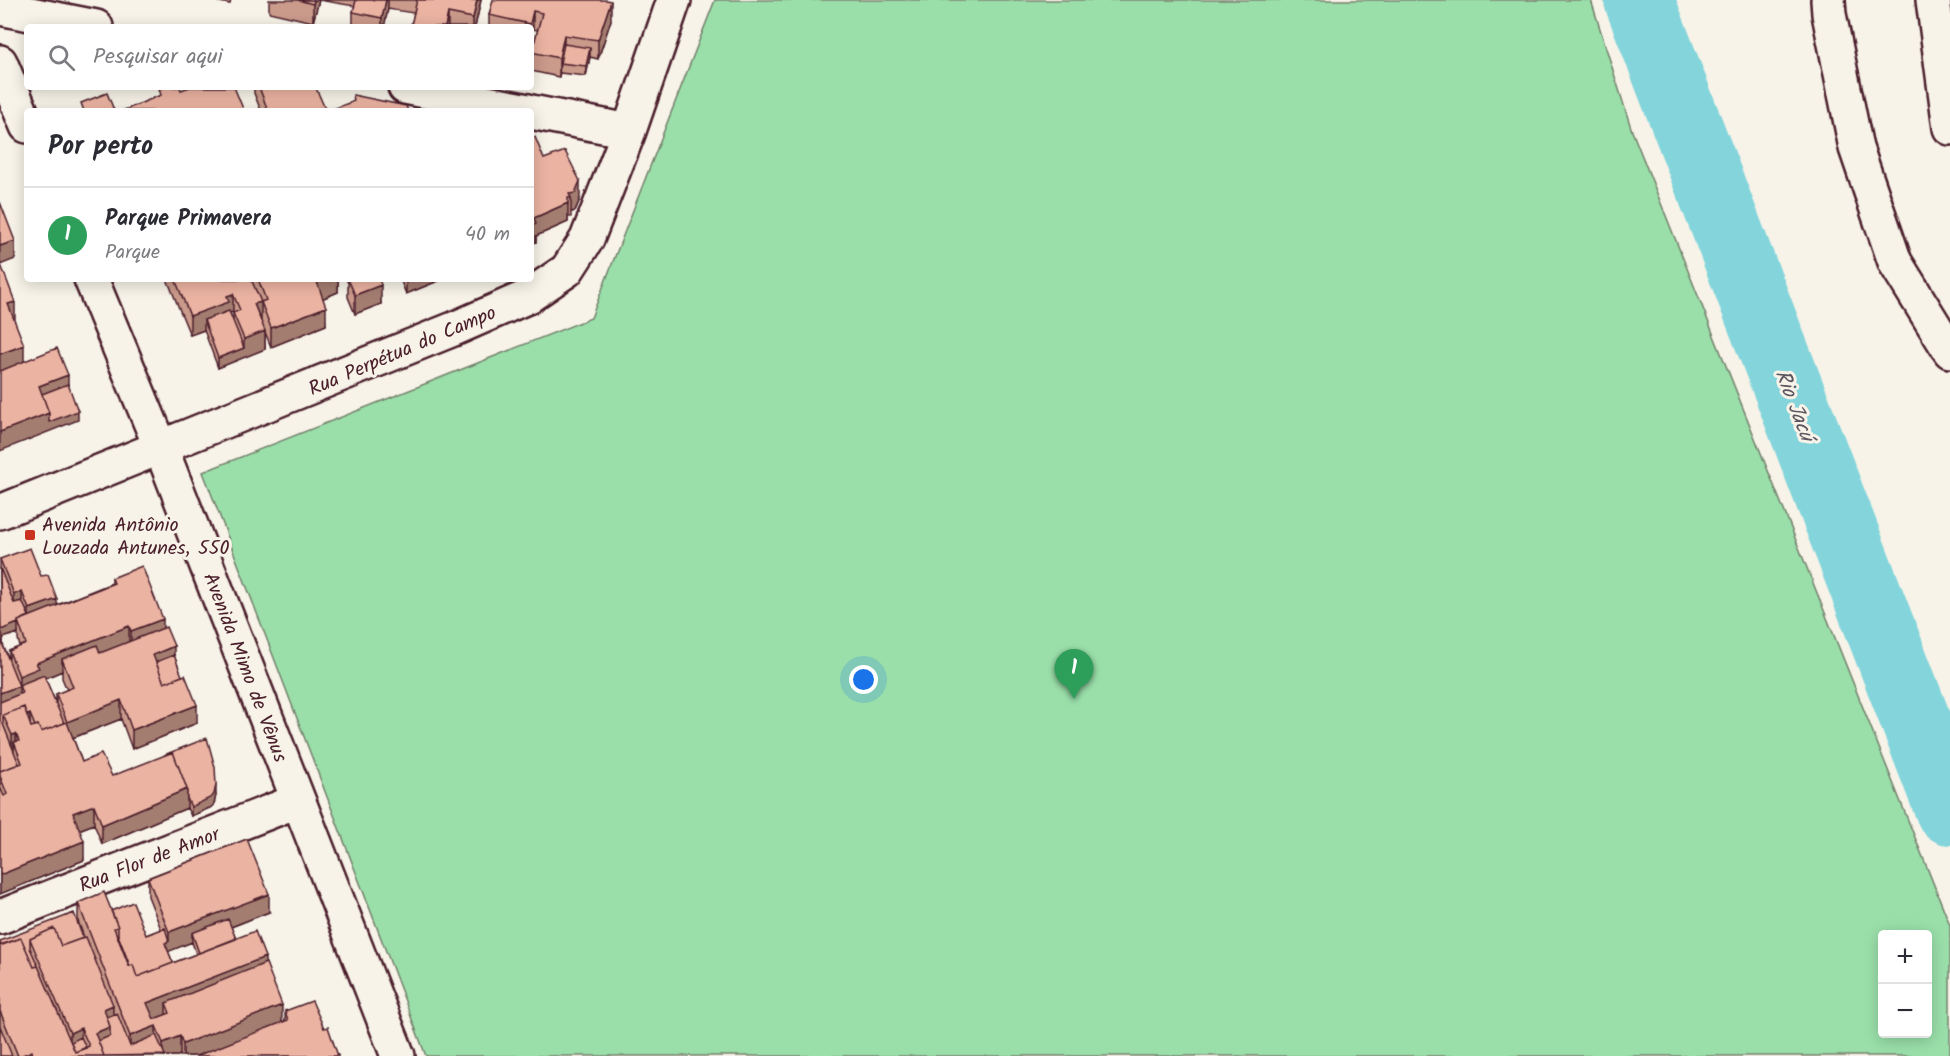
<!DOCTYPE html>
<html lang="pt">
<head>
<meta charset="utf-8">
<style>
  body { margin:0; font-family:Kalam,sans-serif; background:#f7f7f7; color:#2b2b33 }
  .controls { position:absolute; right:18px; bottom:18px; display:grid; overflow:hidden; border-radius:6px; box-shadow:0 3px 15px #0003 }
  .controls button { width:54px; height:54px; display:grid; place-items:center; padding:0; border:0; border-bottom:2px solid #e1e1e2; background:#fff; color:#2b2b33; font:30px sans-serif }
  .you { position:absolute; left:864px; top:680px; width:21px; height:21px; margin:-15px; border:4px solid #fff; border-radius:50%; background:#1a73e8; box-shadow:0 0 0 9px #1a73e833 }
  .badge { display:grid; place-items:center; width:39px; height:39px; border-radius:50%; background:#c8321e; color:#fff; font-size:20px; font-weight:700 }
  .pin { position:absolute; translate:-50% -50px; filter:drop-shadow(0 2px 3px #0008) }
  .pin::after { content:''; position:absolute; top:32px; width:21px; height:18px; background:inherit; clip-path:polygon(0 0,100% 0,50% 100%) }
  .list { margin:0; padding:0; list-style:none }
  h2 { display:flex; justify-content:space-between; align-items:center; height:78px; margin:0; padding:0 24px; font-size:26px }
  h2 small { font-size:20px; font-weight:400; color:#7c7c81 }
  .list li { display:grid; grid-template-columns:39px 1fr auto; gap:18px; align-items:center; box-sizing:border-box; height:96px; padding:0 24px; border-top:2px solid #e1e1e2 }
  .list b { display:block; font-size:22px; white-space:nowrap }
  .list p { margin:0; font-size:20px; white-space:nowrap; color:#7c7c81 }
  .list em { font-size:20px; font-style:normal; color:#7c7c81 }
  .icon { flex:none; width:33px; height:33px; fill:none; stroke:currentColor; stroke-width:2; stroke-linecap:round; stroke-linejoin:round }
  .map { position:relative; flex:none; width:1950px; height:1056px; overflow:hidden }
  .search { position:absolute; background:#fff; box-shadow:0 3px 15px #0003; left:24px; top:24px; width:510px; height:66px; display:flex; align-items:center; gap:15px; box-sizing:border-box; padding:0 21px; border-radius:6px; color:#7c7c81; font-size:22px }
  .panel { position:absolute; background:#fff; box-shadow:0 3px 15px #0003; left:24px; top:108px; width:510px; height:174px; border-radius:6px }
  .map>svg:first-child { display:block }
</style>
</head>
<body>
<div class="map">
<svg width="1950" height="1056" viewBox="0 0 1950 1056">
  <rect width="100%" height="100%" fill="#f7f3e8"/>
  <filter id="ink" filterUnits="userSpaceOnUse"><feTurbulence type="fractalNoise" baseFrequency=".0167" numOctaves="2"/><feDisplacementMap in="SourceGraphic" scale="12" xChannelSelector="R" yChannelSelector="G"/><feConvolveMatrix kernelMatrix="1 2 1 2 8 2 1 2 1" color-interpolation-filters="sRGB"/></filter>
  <g filter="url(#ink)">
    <!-- green -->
    <path fill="#9adfaa" stroke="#727f6a" stroke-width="1.5" fill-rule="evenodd" d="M715,0h876l41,131 318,794v131h-1524l-223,-584 388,-154zM1882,934h46v100h-46z"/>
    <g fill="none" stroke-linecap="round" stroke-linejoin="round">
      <!-- river -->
      <path stroke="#83d4db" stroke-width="70" d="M1639,0l311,810"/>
      <!-- minor casing -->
      <g stroke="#4a1f2b" stroke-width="38">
        <path id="minor" d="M0,8l96,19
          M0,62l27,64
          M405,87l123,24
          M531,112l98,19
          M91,279l70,169 237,608
          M0,512l456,-184 73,-32 38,-26 20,-31 42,-108 45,-131
          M0,917l297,-116"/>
      </g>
      <!-- primary casing -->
      <g stroke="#4a1f2b" stroke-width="38">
        <path id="primary" d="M1828,0l1,14 27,134 39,114 55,89"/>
      </g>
      <!-- trunk casing -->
      <g stroke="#4a1f2b" stroke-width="38">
        <path id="trunk" d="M1933,0l17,128"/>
      </g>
      <!-- minor -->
      <use href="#minor" stroke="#f7f3e8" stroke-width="33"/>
      <!-- primary -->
      <use href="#primary" stroke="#f7f3e8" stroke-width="33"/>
      <!-- trunk -->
      <use href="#trunk" stroke="#f7f3e8" stroke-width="33"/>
    </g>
    <!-- wall -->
    <path fill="#ca9a8b" stroke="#4a1f2b" stroke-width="1.5" fill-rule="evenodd" d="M210,0h21l-1,4z
      M269,0h212l-6,27h-64l3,-14 -26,-4 -4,18h-31v-15l2,-6 -36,-6 -6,22 -44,-10z
      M493,0l118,20 -13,39 -8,-2 -4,19 -26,-3v-1l-1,5 -28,-6v-28l3,1 4,-14 -5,-1 -2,-2h-42v-12z
      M254,87h58l14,24h-65l-7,-18z
      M544,159l36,40 -5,12 -4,1v5h-3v5l-32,14v6l-5,2z
      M167,279h171v13l-15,6 3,27 -55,22 -6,-15v17l-47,19 -14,-38 -14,5zM233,312v10l-3,-9z
      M346,279h33l2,25 -26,10 -7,-17v-14z
      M400,279h43l-37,15z
      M0,559l41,17 16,29 55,-22v-5l51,51 11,26 23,68 -65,26 -11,-30 -48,19 9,24 30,14 104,19 -2,9 -2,3 -21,9 -4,-8 -85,36 -8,-20 -15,6 5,30 -84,34zM18,633v6l2,8 -11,4v8l-6,-14v-7zM62,671v7l5,12 -11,4v9l-11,-25z
      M148,878l121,34 -38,15 5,12 29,25 17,58 3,-1v-10l39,17 14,28h-158v-1l-3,1h-177v-115l84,-4 -6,-16v-18l33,8 35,24 15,-6 -13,-33zM192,942l4,12 -23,9 -5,-12z"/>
    <!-- shaded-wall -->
    <path fill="#a47d71" stroke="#4a1f2b" stroke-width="1.5" d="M314,0h5l-6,22v-18z
      M386,0h2v9l-4,18h-2v-9z
      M477,0h4l-6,27h-2v-9z
      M611,1v19l-13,39v-19z
      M533,11v18l-2,8v-10h-1v-3z
      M448,13v14h-3z
      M564,35v18l-4,10 -1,14v-19z
      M590,48v9l-4,19v-10z
      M580,181v18l-5,12 -4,1v-14l-2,-4z
      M568,203v19l-32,14v6l-5,2v-18l3,-8z
      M15,241v18l-15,6v-19z
      M325,279h13v13l-21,9v-19z
      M406,279h37l-37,15z
      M381,285v19l-26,10v-19z
      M233,294v18l-29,8v10l-14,5v-19l37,-20z
      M15,302v18l-7,3v-19z
      M261,302v19l-7,-17z
      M326,307v18l-55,22v-19z
      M265,331v18l-47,19v-10l26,-10v-9z
      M24,345v19l-24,9v-19z
      M68,375v19l-26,10 -3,-18z
      M78,411v9l-78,31v-19l49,-19z
      M22,592v18l-8,3v-19z
      M57,599v18l-28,1v-9z
      M163,619v18l-32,13v-19z
      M18,623v10l-15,5v17l-3,-25z
      M129,626v19l-63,25 -4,-11v12l-23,10 -20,5v18l-19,7v-18l19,-7v-10l17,-13z
      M174,646v19l-21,-1v-9z
      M121,700v19l-54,21v-18z
      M197,705v18l-65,26v-19z
      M30,714v9l-24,-1z
      M16,734v14l-2,-6v11l-2,1v-19z
      M216,785v10l-2,9 -2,3 -21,9v-9z
      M187,789v19l-85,36v-19z
      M94,805v19l-21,8v-19z
      M84,841v19l-84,34v-19z
      M269,894v18l-74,29 -3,-8v9l-27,11v-10l4,-2v-9z
      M265,957v18l-99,28v12l-19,7v-19z
      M113,1005v19l-6,2 -3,-17z
      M282,1005v19l-82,32h-17v-12z
      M156,1026v19l-26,10v-19z
      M110,1027v18l-12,5 -3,-17z
      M81,1028v19l-11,2v-16z
      M180,1036v19l-3,1h-14v-13z
      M32,1051v5h-12z"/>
    <!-- building -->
    <path fill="#ebb3a2" stroke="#4a1f2b" stroke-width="1.5" d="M298,0h16l-1,4z
      M356,0h30l-4,18 -29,-6z
      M417,0h60l-4,18 -25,-5 -3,14h-25l-9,-2z
      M493,0h113l5,1 -13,39 -34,-5 -5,23 -28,-6v-9l3,1 8,-31 -9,-2 -3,13 -41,-9z
      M564,44l26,4 -4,18 -26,-3z
      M165,87h15l1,3 9,-3h44l10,24h-122l39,-16 -2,-6z
      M259,87l57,1 10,23h-58z
      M107,93l7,17 -30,1 -3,-8z
      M353,95l53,11 2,5h-80l26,-10z
      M535,137l9,22 21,-8 15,30 -5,12 -6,1 2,4h-3v5l-34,15 2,6 -5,2v-88z
      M0,202l15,39 -15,5z
      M0,262l15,40 -7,2 16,41 -24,9z
      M175,279h76l10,23 5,-2 -8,-21h67l-8,3 9,25 -55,21 -10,-26 -7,2 11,27 -21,8 -11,-26 7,-3 -7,-16 -6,2 2,6 -39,14z
      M348,279h31l2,6 -26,10z
      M229,311l15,37 -26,10 -14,-38z
      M57,348l11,27 -29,11 10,27 -49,19v-61z
      M68,384l10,27 -29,11v-9l-7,-19z
      M30,548l11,28 7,-1 9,24 -28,10 -7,-17 -8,2 -14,-35z
      M142,566l21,53 -32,12 -2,-5 -93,37 3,5 -20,8 -10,-25 17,-7 -8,-23 96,-38 -2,-5z
      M0,568l14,35 8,-2 7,15 -11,5v2l-17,7z
      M166,627l8,19 -21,9 11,28 21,-8 12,30 -65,25 -11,-30 -54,22 -11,-28 17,-7 -11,-28 35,-14 3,8z
      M0,628l3,8 -3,2 19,48 -19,7z
      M174,655l8,21 -18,7 -8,-21z
      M44,675l20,48 -23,9 -3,-7 -3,1 -5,-12 -3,1 -3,-8 -21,8v9l16,40 -19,7v-69l22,-9 -3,-8z
      M24,707l7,20 7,-2 3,7 26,-10 15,40 19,-8 11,22 61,-24 14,37 -85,36 -8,-20 -21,8 11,28 -84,34v-88l4,9 3,-2 -7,-18v-5l22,-8 -8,-21 5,-1 -3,-7 -4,1 -9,-20z
      M207,738l8,29 1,18 -2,9 -2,3 -21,10 -4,-9v-9l-14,-37 -9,3z
      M247,839l22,55 -100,38 -21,-54z
      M104,892l14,35 -4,1 15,38 4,-1 4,12 118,-46 10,26 -118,46 7,16 16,-6 -4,-10 100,-40 16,42 -99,39 -3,-8 -17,7 -7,-17 -26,10 -52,-133z
      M133,902l13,33 19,-7 4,13 -4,2 8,20 -36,14 -4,-12 -3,1 -12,-31v-8l-7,-16z
      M74,913l9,25 -22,8 -7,-18 -24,11v9l8,18 -4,1 -13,-29 -21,8v-5z
      M228,919l8,20 -37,14 -7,-20z
      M54,928l7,18 25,-9 27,68 -9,4 6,18 -15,6 9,23h-71l-1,-5 -12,5h-2l-18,-45v-66l21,-7 13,29 4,-1 37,86 14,-6 -8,-18 -11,5 -40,-94z
      M312,1001l12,27 4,-1 10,29h-142l92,-36 -3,-9z
      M117,1013l13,33 26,-11 9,20 -61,1 -6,-15 12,-5v-9l-3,-10z
      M0,1026l12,30h-12z
      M81,1037l5,11 -11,4 -4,-10z"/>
  </g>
  <!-- markers -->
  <rect fill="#c8321e" stroke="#f7f3e8" stroke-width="2" x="24" y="529" width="12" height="12" rx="3"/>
  <g text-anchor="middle" stroke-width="6" stroke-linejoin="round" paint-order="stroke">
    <!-- street labels -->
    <g font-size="20" fill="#4a1f2b" stroke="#f7f3e8">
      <text transform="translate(402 350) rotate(-23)" y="7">Rua Perpétua do Campo</text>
      <text transform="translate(246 667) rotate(69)" y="7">Avenida Mimo de Vênus</text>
      <text transform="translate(149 859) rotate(-21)" y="7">Rua Flor de Amor</text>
    </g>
    <!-- poi labels -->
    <g font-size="20" fill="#4a1f2b" stroke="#f7f3e8" text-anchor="start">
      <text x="42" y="531">Avenida Antônio<tspan x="42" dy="23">Louzada Antunes, 550</tspan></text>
    </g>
    <!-- water labels -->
    <g font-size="21" font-style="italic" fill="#5b5560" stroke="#f7f3e8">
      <text transform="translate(1795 405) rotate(69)" y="7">Rio Jacú</text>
    </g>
  </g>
</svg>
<div class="controls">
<button>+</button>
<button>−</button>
</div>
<div class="you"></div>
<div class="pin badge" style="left:1074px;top:699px;background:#2e9e5b">1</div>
<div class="search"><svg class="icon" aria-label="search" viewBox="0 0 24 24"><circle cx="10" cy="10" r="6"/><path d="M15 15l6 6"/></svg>Pesquisar aqui</div>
<section class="panel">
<h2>Por perto<small></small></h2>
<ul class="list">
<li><span class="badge" style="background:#2e9e5b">1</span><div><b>Parque Primavera</b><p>Parque</p></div><em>40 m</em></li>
</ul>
</section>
</div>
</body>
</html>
